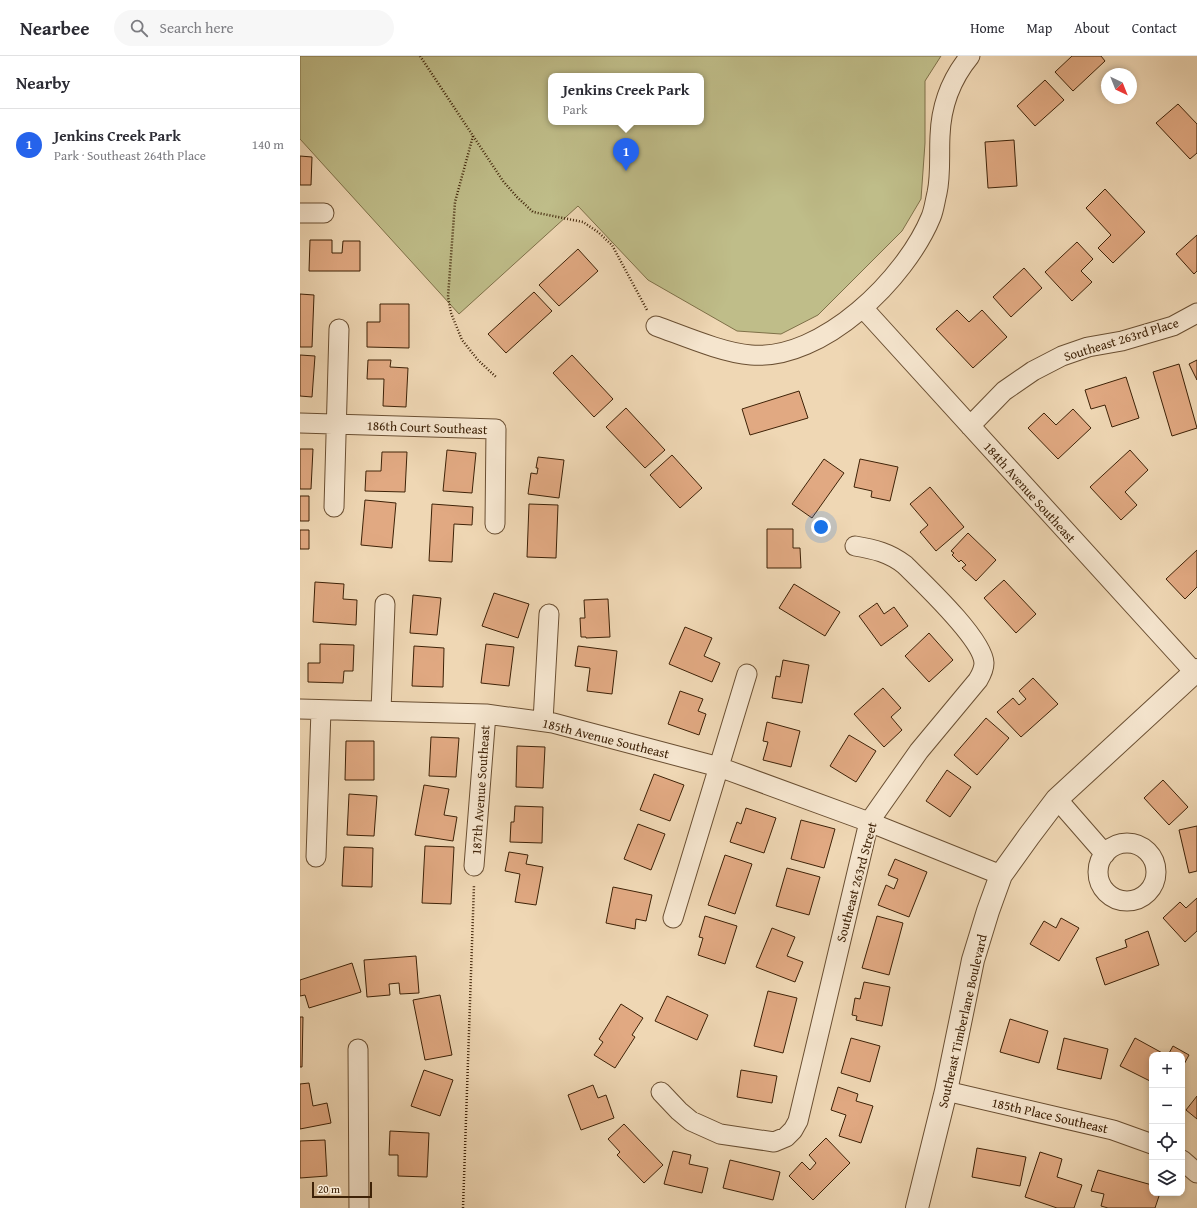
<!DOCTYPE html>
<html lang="en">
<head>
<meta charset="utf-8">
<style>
  body { margin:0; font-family:"Gentium Book Plus",serif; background:#f7f7f7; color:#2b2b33 }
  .controls { position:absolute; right:12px; bottom:12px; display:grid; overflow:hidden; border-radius:8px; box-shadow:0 2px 6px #0003 }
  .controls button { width:36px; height:36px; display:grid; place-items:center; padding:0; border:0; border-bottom:1px solid #e1e1e2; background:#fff; color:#2b2b33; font:20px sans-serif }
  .compass { position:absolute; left:801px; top:12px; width:36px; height:36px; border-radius:50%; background:#fff; box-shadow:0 2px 6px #0003; rotate:137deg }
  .scale { position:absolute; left:12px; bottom:10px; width:60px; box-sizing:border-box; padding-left:4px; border:2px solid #3e2207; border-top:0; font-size:11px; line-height:14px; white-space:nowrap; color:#3e2207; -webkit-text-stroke:3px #f5e5ce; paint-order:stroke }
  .you { position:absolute; left:521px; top:471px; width:14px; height:14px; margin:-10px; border:3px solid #fff; border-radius:50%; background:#1a73e8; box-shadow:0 0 0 6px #1a73e833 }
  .badge { display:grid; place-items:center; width:26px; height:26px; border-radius:50%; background:#2563eb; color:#fff; font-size:13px; font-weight:700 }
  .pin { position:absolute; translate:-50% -33px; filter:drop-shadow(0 1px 2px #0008) }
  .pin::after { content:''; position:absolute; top:21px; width:14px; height:12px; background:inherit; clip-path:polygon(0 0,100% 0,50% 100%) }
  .popup { position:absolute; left:248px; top:17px; width:156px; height:52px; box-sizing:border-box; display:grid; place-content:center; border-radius:8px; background:#fff; filter:drop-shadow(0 1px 3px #0005); font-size:13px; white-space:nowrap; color:#7c7c81 }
  .popup b { font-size:15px; color:#2b2b33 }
  .popup::after { content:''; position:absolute; left:50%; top:100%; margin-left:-8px; border:8px solid transparent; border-top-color:#fff }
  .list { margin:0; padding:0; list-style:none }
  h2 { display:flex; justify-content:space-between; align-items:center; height:52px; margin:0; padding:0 16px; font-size:17px }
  h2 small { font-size:13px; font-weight:400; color:#7c7c81 }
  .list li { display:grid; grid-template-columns:26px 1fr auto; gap:12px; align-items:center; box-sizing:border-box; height:72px; padding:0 16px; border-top:1px solid #e1e1e2 }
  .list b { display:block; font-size:15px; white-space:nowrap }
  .list p { margin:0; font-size:13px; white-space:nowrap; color:#7c7c81 }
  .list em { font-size:13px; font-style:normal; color:#7c7c81 }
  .icon { flex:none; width:22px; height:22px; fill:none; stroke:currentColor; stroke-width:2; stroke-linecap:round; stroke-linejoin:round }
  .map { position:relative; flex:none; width:897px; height:1152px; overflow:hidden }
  header { display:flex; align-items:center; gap:24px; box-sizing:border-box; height:56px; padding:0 20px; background:#fff; border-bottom:1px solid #e1e1e2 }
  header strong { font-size:19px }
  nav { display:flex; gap:22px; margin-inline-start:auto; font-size:14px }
  .search { width:280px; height:36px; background:#f7f7f7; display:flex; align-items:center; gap:10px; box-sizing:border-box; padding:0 14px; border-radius:22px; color:#7c7c81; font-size:15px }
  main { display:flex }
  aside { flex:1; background:#fff }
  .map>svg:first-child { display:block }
</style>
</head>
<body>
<header>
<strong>Nearbee</strong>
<div class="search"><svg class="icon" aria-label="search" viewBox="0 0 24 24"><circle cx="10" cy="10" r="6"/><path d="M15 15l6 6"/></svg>Search here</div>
<nav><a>Home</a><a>Map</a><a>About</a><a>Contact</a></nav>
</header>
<main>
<aside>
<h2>Nearby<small></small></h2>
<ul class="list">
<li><span class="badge">1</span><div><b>Jenkins Creek Park</b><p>Park · Southeast 264th Place</p></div><em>140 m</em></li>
</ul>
</aside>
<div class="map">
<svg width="897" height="1152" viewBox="0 0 897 1152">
  <rect width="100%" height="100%" fill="#efd7b4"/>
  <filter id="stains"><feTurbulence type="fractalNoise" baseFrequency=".005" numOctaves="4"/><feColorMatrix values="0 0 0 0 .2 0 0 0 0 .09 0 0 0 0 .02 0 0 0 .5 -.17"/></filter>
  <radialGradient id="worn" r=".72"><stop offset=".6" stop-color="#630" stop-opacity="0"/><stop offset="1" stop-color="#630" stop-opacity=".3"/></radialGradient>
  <!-- green -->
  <path fill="#bfbd89" stroke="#7e7048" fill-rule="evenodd" d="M0,0h641l-16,25v62l-4,56 -19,32 -84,84 -37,19 -44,-3 -89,-51 -70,-74 -119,108 -159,-175zM251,20h150v46h-150z"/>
  <!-- building -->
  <path fill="#e1a982" stroke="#3e2207" d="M772,0h29l4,5 -32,30 -18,-19z
    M745,24l19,20 -29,26 -18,-20z
    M878,48l19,20v29l-7,6 -34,-36z
    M714,84l3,46 -29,2 -3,-46z
    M0,100l12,1 -1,28h-11z
    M805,133l40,43 -32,31 -15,-15 13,-13 -25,-27z
    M897,179v36l-3,3 -18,-20z
    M10,184h22v13h10l1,-12h17v30h-51z
    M777,186l16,17 -12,12 11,11 -20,19 -27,-29z
    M278,193l20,22 -39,35 -20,-21z
    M724,212l18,20 -31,29 -18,-20z
    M234,236l18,19 -46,42 -18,-19z
    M0,238l14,1 -2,52h-12z
    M80,248h29v44l-42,-1v-25h13z
    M657,254l12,12 13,-12 25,27 -34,31 -37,-39z
    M0,299l15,1 -3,41 -12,-1z
    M272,299l41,44 -19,18 -41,-44z
    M68,304h23l-1,7 18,1 -2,39 -23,-1 1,-27h-17z
    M897,304v20l-8,-16z
    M879,308l18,64 -25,8 -19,-64z
    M826,321l13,41 -27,9 -7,-22 -14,4 -6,-19z
    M499,335l9,27 -58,17 -8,-26z
    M326,352l39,42 -20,18 -39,-41z
    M773,353l18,19 -33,31 -30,-31 16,-15 12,12z
    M0,393h13l-2,40h-11z
    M147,394l29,3 -4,40 -29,-2z
    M830,394l18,20 -23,22 12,13 -16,15 -31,-33z
    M82,396h25l-2,40 -40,-1 1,-20h15z
    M372,399l30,33 -22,20 -30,-33z
    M238,401l26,3 -5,38 -31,-4 3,-21 6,1 1,-6h-2z
    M524,403l20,14 -32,45 -20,-14z
    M560,403l38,8 -8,34 -19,-4 1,-6 -18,-4z
    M630,431l34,40 -28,24 -16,-19 8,-7 -18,-21z
    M0,440h9v25h-9z
    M65,444l31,3 -4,45 -31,-3z
    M132,448l41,3 -1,18 -18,-1 -2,38 -23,-1z
    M229,448l29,1 -2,53 -29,-1z
    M467,473h26v19h7l1,20h-34z
    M0,474h9v19h-9z
    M668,477l28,27 -20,21 -14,-13 4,-3 -5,-5 -2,2 -7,-7 2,-2 -3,-2z
    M897,494v37l-12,12 -19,-20z
    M704,524l32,34 -20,19 -32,-35z
    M15,526l29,2 -1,15 14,1 -1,25 -43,-3z
    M494,528l46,28 -15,24 -46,-28z
    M194,537l35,11 -11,34 -36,-12z
    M113,539l28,3 -4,37 -27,-2z
    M308,543l2,38 -24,1v-1h-5l-1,-19h5l-1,-18z
    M577,547l7,11 10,-7 14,19 -27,20 -22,-30z
    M385,571l27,11 -8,18 16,7 -8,19 -43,-18z
    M629,577l24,27 -24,22 -24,-26z
    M20,588l34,1 -1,26h-9l-1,12 -35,-1v-19h12z
    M186,588l28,3 -5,39 -28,-3z
    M114,590l30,2 -1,39 -31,-1z
    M278,590l39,5 -5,43 -25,-3 3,-23 -15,-2z
    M483,604l26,5 -7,38 -30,-5 4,-22 4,1z
    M733,622l25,26 -37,33 -24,-25 16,-14 6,7 7,-6 -7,-8z
    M583,632l18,20 -10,9 11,13 -18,17 -30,-33z
    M380,635l23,8 -5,12 8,3 -7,21 -31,-11z
    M686,662l23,20 -32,37 -23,-20z
    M467,666l33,9 -9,36 -28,-7 5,-18 -5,-1z
    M549,679l27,16 -20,31 -26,-16z
    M131,681l28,1 -3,39 -27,-1z
    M46,685h28v39h-29z
    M217,690l28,1 -2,41 -27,-1z
    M647,714l24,17 -21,30 -24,-16z
    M354,718l30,11 -14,36 -30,-11z
    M863,724l25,27 -19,18 -25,-27z
    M124,729l25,4 -5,26 13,2 -4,24 -38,-6z
    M49,738l28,2 -3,40 -27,-1z
    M215,750l28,1 -1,36 -32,-1 1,-20h3z
    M446,752l30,10 -12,35 -34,-11 7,-20 4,2z
    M501,764l34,9 -11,39 -33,-9z
    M338,768l27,10 -14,36 -27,-11z
    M897,770v45l-8,2 -10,-43z
    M125,790l29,1 -3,57 -29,-1z
    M44,791l29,1 -1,39 -30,-1z
    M209,796l19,3 -2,9 17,3 -7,38 -21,-3 5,-28 -15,-3z
    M425,799l27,9 -17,50 -27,-9z
    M595,803l32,13 -18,45 -31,-12 8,-20 8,4 4,-10 -10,-4z
    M487,812l33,9 -11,38 -33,-9z
    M313,831l39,8 -6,26 -10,-2 -1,10 -29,-6z
    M897,842v33l-12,11 -22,-24 17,-16 6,6z
    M405,860l32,10 -12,38 -27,-9 5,-17 -4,-1z
    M577,860l26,7 -14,52 -27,-7z
    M761,862l18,10 -20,33 -29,-17 14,-23 12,7z
    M472,872l23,9 -8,19 16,6 -8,20 -39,-15z
    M848,875l11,34 -54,20 -9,-27 31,-11 -2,-7z
    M116,900l3,37 -19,1 -1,-11 -10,1 1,11 -23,2 -3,-37z
    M52,907l9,29 -52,16 -4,-13 -5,1v-16z
    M564,926l26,5 -8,39 -26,-6 1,-4 -5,-1 3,-17 5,1z
    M468,935l29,7 -14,55 -29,-7z
    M140,939l12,60 -27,5 -12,-60z
    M367,940l41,19 -11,25 -42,-19z
    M321,948l22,14 -11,17 3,2 -20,31 -21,-13 9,-13 -4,-3z
    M0,961h3l-1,50h-2z
    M710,963l38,12 -9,32 -39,-11z
    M551,982l29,8 -10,36 -29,-9z
    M764,982l44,11 -7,30 -44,-10z
    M835,982l31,17h-14v27l-32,-16z
    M873,990l16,9 -7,13v-13h-14z
    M124,1014l29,10 -13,36 -29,-10z
    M441,1014l36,6 -5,27 -35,-6z
    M9,1027l4,23 14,-3 4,20 -31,6v-45z
    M293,1029l5,13 8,-3 8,23 -33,12 -13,-35z
    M538,1031l20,7 -2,7 17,5 -12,37 -22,-7 7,-21 -15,-5z
    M897,1040v23l-11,-9z
    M324,1068l39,41 -19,18 -27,-28 3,-3 -12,-13z
    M90,1075l39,2 -2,44 -29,-1v-21h-9z
    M526,1082l24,25 -37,37 -24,-24 13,-14 8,8 6,-7 -7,-8z
    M25,1084l2,36 -27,2v-37z
    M677,1092l49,9 -6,29 -48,-9z
    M373,1095l18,4 -2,9 19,4 -6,25 -38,-9z
    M740,1096l22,7 -5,18 25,8 -8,23h-17l-32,-11z
    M430,1104l50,12 -7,28 -50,-12z
    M798,1114l54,15v8h8l-5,15h-47l-7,-2 3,-12 -13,-3z"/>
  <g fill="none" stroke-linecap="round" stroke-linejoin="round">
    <!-- minor casing -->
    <g stroke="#6a4f32" stroke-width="21">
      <path id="minor" d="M0,157h24
        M563,252l334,367
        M356,270c28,10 67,27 95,29 72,6 155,-77 180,-138 3,-7 4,-16 6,-24 4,-18 2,-38 3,-57 1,-30 11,-57 30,-80
        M0,367l196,6 -1,95
        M670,370l34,-35 29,-20 29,-15 26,-9 34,-6 51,-15 24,-13
        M34,451l5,-178
        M0,653l186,5 67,9 166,44 150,55 132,53
        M81,655l4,-107
        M243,665l6,-107
        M757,743l48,55
        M798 816a29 29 0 1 1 58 0a29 29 0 1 1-58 0Z
        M16,801l5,-147
        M174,810l12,-152
        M373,862l74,-244
        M58,993l1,159
        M646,1035l167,39 39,14
        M361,1036l18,19 12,10 29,13 54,8 12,-5 7,-7 5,-9 71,-299 50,-71 59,-71c3,-5 6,-11 6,-17 -1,-24 -61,-80 -79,-98 -15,-12 -31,-16 -50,-19
        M882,1104l15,13"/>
    </g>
    <!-- tertiary casing -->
    <g stroke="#6a4f32" stroke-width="24">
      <path id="tertiary" d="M617,1152l29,-117 27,-131 15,-49 13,-36 28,-39 28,-37 140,-129"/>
    </g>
    <!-- path -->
    <path stroke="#3e2207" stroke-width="2.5" stroke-dasharray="1 2" stroke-linecap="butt" d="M120,0l83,125 14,16 16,15 50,10 15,10 14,13 35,65
      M173,80l-18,66 -7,95 3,16 11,27 16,20 19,18
      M163,1152l11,-323"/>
    <!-- minor -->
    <use href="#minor" stroke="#f5e5ce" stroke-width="19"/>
    <!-- tertiary -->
    <use href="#tertiary" stroke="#f5e5ce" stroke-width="22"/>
  </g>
  <g text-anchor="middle" stroke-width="4" stroke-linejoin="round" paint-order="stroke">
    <!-- street labels -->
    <g font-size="13" fill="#3e2207" stroke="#f5e5ce">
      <text transform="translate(821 283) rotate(-17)" y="5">Southeast 263rd Place</text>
      <text transform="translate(127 371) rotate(2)" y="5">186th Court Southeast</text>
      <text transform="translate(730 436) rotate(48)" y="5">184th Avenue Southeast</text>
      <text transform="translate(306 682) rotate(14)" y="5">185th Avenue Southeast</text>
      <text transform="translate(180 734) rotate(-86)" y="5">187th Avenue Southeast</text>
      <text transform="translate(556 826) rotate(-75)" y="5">Southeast 263rd Street</text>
      <text transform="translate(662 965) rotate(-77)" y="5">Southeast Timberlane Boulevard</text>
      <text transform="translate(750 1059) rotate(13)" y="5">185th Place Southeast</text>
    </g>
  </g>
  <rect width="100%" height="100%" filter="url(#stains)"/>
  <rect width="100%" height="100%" fill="url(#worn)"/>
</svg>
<div class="controls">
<button>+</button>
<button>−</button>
<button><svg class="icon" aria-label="locate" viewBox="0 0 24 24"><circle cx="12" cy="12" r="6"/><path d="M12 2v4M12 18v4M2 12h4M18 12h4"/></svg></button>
<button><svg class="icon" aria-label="layers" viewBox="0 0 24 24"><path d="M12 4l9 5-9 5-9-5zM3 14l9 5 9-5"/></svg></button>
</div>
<svg class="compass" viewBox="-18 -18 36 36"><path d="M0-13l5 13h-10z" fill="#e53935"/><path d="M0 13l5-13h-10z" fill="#7c7c81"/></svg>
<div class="scale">20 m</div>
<div class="you"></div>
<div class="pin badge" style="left:326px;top:115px">1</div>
<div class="popup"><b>Jenkins Creek Park</b>Park</div>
</div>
</main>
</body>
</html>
